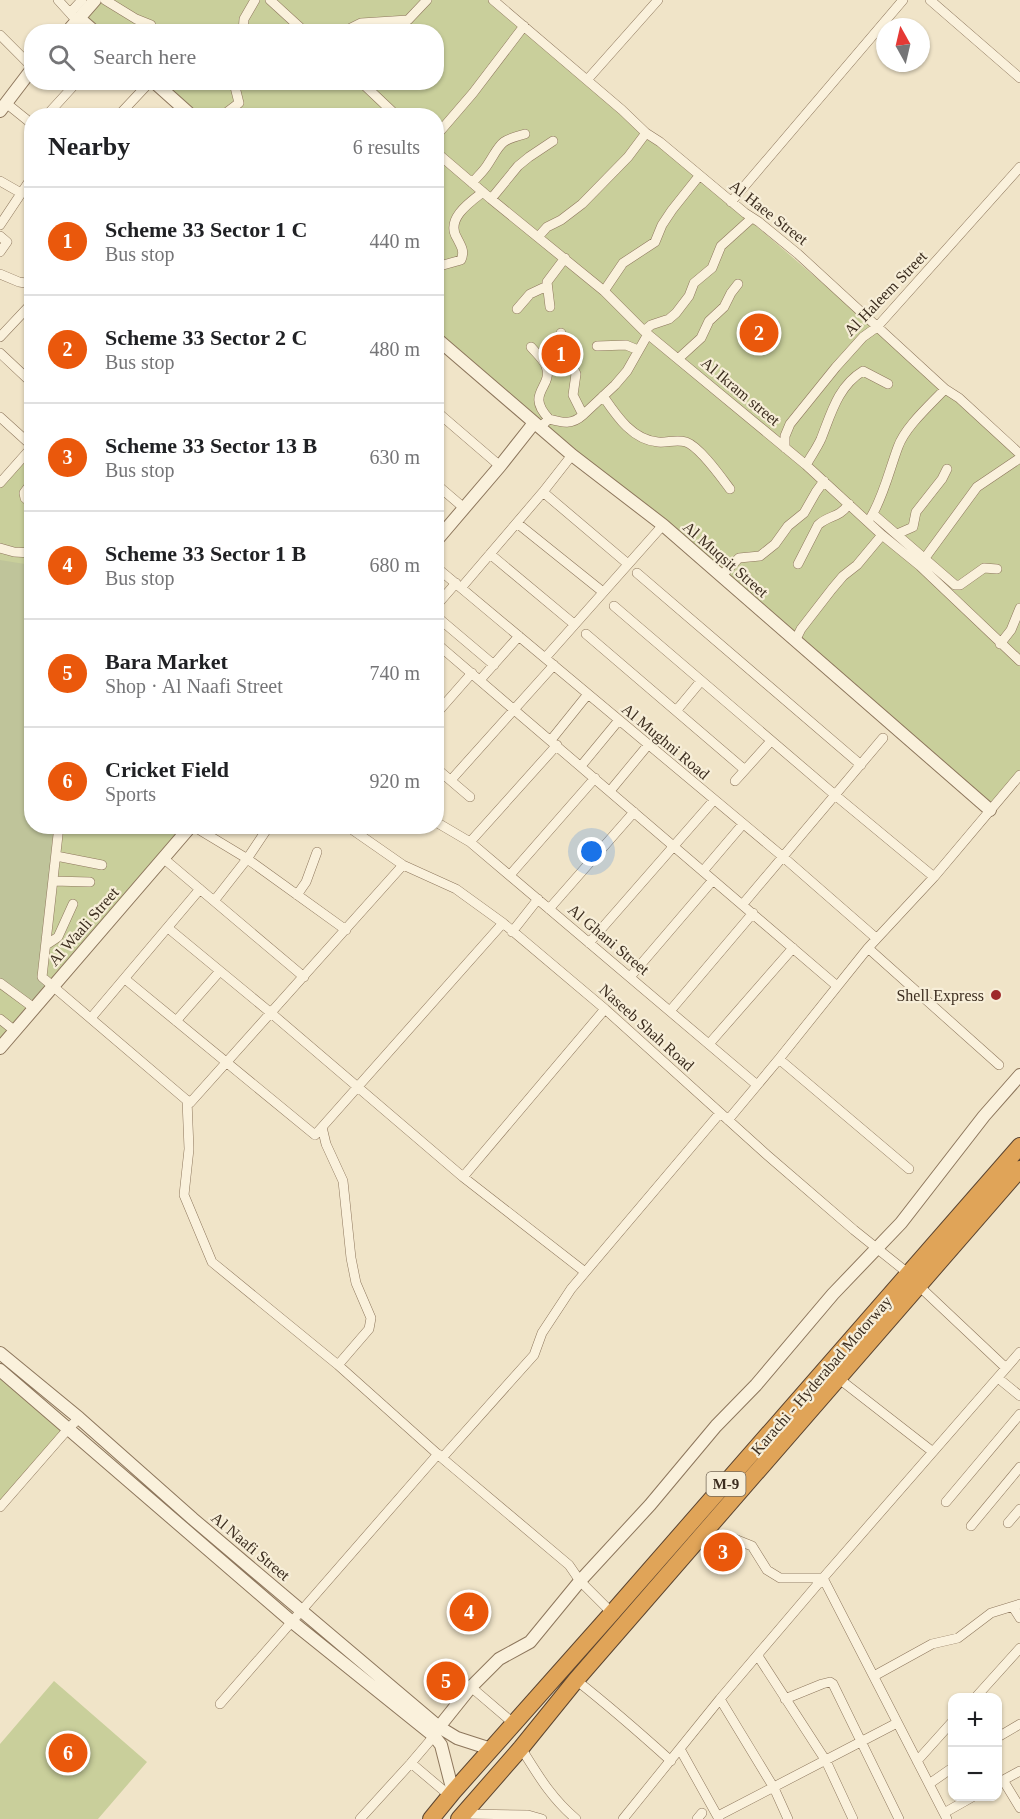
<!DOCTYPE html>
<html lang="en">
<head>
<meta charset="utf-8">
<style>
  body { margin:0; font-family:"Times New Roman",serif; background:#f6f6f6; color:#202124 }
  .controls { position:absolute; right:18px; bottom:18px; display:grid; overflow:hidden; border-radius:12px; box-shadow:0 2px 4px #0004 }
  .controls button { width:54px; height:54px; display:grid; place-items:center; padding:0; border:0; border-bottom:2px solid #e0e0e0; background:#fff; color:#202124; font:30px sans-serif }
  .compass { position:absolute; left:876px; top:18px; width:54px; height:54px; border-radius:50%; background:#fff; box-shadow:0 2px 4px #0004; rotate:352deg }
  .you { position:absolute; left:592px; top:852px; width:21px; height:21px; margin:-15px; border:4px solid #fff; border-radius:50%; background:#1a73e8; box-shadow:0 0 0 9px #1a73e833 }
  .badge { display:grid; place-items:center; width:39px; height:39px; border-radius:50%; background:#ea580c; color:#fff; font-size:20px; font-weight:700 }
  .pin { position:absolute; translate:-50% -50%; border:3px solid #fff; box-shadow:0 2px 6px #0006 }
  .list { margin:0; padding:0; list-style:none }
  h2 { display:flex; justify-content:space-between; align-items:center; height:78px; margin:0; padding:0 24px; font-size:26px }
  h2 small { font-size:20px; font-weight:400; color:#757577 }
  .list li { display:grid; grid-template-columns:39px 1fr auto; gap:18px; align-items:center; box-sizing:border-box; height:108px; padding:0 24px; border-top:2px solid #e0e0e0 }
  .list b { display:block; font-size:22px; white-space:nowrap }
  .list p { margin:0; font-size:20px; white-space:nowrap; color:#757577 }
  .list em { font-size:20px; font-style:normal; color:#757577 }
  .icon { flex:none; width:33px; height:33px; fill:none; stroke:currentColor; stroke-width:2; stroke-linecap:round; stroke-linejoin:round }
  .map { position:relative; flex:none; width:1020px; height:1819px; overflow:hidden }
  .search { position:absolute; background:#fff; box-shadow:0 2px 4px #0004; left:24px; top:24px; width:420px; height:66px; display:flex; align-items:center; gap:15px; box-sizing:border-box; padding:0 21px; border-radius:24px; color:#757577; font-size:22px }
  .panel { position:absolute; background:#fff; box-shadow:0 2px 4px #0004; left:24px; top:108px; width:420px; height:726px; border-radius:24px }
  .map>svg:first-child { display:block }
</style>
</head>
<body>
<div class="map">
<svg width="1020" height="1819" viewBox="0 0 1020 1819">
  <rect width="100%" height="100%" fill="#f0e4c8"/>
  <!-- green -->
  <path fill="#c9cf9b" d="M95,0h400l525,454v321l-30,35 -553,-478 -1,-216 -249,-1 -38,-32 287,-1v-50h-346l-13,-11z
    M31,446l1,380 159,1 -191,221v-572z
    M0,1370l68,59 -68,78z
    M54,1681l93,81 -49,57h-98v-75z"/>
  <!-- cemetery -->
  <path fill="#bfc49a" d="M0,560l31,5v36l-4,9 -2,12 1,9 6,11v184l23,1 -18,150 12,9 -19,22 -30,-22z"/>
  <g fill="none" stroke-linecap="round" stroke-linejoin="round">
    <!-- minor casing -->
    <g stroke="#8d765c" stroke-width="10">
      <path id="minor" d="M58,0l19,21
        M105,0l31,19 15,6
        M270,0l35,32
        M493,0l129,110 24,23 14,9 85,71 14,9 39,32 147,135 14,9 61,56
        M930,0l90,78
        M70,13l12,-13
        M243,32l1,-13 11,-19
        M343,32l18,-9 47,-3 19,-20
        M0,35l32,32
        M587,80l71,-80
        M361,82l36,34
        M6,103l26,21
        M46,116l31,-34
        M118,116l32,-34
        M222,116l17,-13 -5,-20
        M436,136l37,-43 51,-67
        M436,152l55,47 113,92 40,40 162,134 76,70 38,31 100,95
        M0,181l21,12
        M472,183c5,-6 12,-12 16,-19 14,-22 11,-23 37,-30
        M491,199l27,-33 11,-9 24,-16
        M731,202l172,-202
        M0,225l32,-48
        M0,236l7,6 -7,10
        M538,237l9,-10 14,-7 21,-16 46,-47 18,-24
        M436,267l25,-7c4,-9 0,-14 -4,-22 -12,-19 13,-36 26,-46
        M0,274l19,8 13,2
        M604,291l19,-28 32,-21 7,-17 10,-15 27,-34
        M550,307l-3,-25 18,-24
        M517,309l13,-15 17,-8
        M644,331l7,-6 18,-6 7,-6 13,-17 5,-13 18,-15 9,-22 31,-28
        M561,333l1,12 14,29 -3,21 10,20
        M0,337l32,-34
        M597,346l29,-1 12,5
        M531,347c5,6 12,12 15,19 8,22 -22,26 3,53
        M0,353l32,30
        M678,359l23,-21 8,-17 15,-14 7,-14 7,-9
        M603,396c13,19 29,44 55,46 9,1 18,-3 28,0 14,5 35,35 44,47
        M436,411l64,55
        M0,417l32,29
        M540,427l9,-8c14,4 23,6 34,-4l32,-30 12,-14 21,-37
        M785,448v-12l5,-12 46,-57 27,-30 14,-10 143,-160
        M806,465c5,-9 11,-17 15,-26 10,-25 17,-53 42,-68l25,13
        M32,482l-8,11 1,5 7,6
        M0,483l32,-36
        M436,484l28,24
        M543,492l29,-37
        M873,514l82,71h5l24,-17 13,1
        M871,517c13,-22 18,-46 27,-70 7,-20 32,-42 47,-58
        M517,523l86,69
        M897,534l16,-7 3,-15 26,-33 5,-10
        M0,548l14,4 18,1
        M490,554l84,70
        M922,562l55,-75 43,-29
        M798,564l20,-39c12,-11 20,-6 31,-21
        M436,567l346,289 94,82
        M637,573l224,192
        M721,576l18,-18 21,-2 15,-12 13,-18 16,-13 12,-21 8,-11
        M461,588l82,-96 85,72
        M436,606l20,-23
        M614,606l221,189 99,82
        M32,610l-3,12 3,11
        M436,616l58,49
        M586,634l159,136
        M795,641l6,-12 31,-40 11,-13 14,-11 25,-30
        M436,643l401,343
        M1000,644l11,-14 9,-22
        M545,658l118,-133
        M480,680l39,-44
        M676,711l25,-30
        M436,714l36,-41
        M551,740l37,-46
        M581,766l38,-46
        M436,768l34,29
        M451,780l103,-115
        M735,781l36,-40
        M610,791l38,-46
        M436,822l34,20 287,243
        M59,826l-17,151 148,126 213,-238
        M193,826l53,32 100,72
        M347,826l56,39 53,24 47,34 102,86 162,146 87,75 55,44
        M470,842l87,-97
        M56,856l46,9
        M163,858l141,119
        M703,871l40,-47
        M510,875l85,-97
        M53,881l37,1
        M297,895l9,-13 11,-30
        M214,901l33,-42 22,-33
        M743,904l140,-166
        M549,909l85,-97
        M168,928l103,85 192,164 142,-168
        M512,932l26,-33
        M589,943l125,-143
        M46,945l12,-8 15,-33
        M868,948l131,117
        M630,977l83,-97
        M125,979l190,156 188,-212
        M0,983l34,25
        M670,1011l83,-98
        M91,1018l109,-129
        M0,1019l15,12
        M176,1021l44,-50
        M709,1044l84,-96
        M779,1059l130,110
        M187,1100l2,49 -5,46 28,67 126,103 104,93 127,107 11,16 32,32
        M728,1120l51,-61 89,-111 66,-71 86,-102
        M322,1127l4,17 17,37 8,77 5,25 15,35 -2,11 -31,36
        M463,1177l122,95
        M919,1286l87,82
        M838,1378l95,74
        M998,1378l22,18
        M442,1458l92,-103 8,-22 29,-44 149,-176
        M946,1502l74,-88
        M0,1507l68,-78 11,-11
        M1008,1523l12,-14
        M971,1526l49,-59
        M703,1536l29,2 20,8 15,24 13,8h43l124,241
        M1013,1607l7,11
        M758,1656l68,105 27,58
        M874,1676l58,-32 26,-6 33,-25 29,-9
        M576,1680c33,26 64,53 95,81
        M471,1687l42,36
        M975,1698l45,-50
        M720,1699l54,89 14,31
        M785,1699l37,-15 8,-2 3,2 66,135
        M220,1704l218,-250
        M998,1737l22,-13
        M521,1748c17,27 30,50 55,71
        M680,1749l39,70
        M917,1761l35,-39
        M411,1763l39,33
        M1003,1780l17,28
        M998,1783l22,-12
        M929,1784l23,-16
        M944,1813l30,-17
        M463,1814l65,1 14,4
        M718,1816l179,-93
        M360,1819l51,-56 23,-27 3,-5
        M623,1819l97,-120 103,-121 197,-226
        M697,1819l5,-6"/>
    </g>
    <!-- tertiary casing -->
    <g stroke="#8d765c" stroke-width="14">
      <path id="tertiary" d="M79,18l16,14
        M67,32l28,-32
        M154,82l38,34
        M0,111l32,-42
        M436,338l136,117 91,70 327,285
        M436,541l64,-75 34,-43
        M0,1048l191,-222
        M0,1353l79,65 114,101 246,208 18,11 34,11
        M0,1370l291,251 143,115 7,9 12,47
        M439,1727l32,-40 28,-28 31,-17 50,-61 70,-76 66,-79 40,-41 77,-91 68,-71 83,-107 36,-41"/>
    </g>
    <!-- motorway casing -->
    <g stroke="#5b4430" stroke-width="18">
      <path id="motorway" d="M431,1819l22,-27 159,-179 408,-467
        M459,1819l62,-71 55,-68 444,-511"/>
    </g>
    <!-- minor -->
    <use href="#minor" stroke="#faf1dc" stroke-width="9"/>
    <!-- tertiary -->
    <use href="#tertiary" stroke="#faf1dc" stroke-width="12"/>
    <!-- motorway -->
    <use href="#motorway" stroke="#e0a458" stroke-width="16"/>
  </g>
  <!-- markers -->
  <circle fill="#9e2a2b" stroke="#f7eed8" stroke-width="2" cx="996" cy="995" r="6"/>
  <g text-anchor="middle" stroke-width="4.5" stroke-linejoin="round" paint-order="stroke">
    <!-- shield labels -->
    <rect fill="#f7eed8" stroke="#756857" stroke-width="1.5" x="706.5" y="1472" width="39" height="24" rx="4.5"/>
    <g font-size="15" font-weight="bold" fill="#3d2e20">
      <text x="726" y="1489">M-9</text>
    </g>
    <!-- street labels -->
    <g font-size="16" fill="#3d2e20" stroke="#f7eed8">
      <text transform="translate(769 212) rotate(38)" y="6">Al Haee Street</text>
      <text transform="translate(885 293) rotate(-46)" y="6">Al Haleem Street</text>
      <text transform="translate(741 391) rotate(40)" y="6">Al Ikram street</text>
      <text transform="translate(726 559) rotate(41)" y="6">Al Muqsit Street</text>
      <text transform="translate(666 741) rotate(40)" y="6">Al Mughni Road</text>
      <text transform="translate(83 926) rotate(-49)" y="6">Al Waali Street</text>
      <text transform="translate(609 939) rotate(40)" y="6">Al Ghani Street</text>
      <text transform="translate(647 1027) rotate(42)" y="6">Naseeb Shah Road</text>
      <text transform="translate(821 1375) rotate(-49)" y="6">Karachi - Hyderabad Motorway</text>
      <text transform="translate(251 1546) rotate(40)" y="6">Al Naafi Street</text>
    </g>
    <!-- poi labels -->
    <g font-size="16" fill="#3d2e20" stroke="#f7eed8" text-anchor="end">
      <text x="984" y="1001">Shell Express</text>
    </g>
  </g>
</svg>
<div class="controls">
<button>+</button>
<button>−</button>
</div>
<svg class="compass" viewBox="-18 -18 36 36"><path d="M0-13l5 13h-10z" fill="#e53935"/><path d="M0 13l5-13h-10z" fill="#757577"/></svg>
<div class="you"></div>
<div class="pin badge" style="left:561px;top:354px">1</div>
<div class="pin badge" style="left:759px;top:333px">2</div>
<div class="pin badge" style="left:723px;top:1552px">3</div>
<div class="pin badge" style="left:469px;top:1612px">4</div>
<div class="pin badge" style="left:446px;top:1681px">5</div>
<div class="pin badge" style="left:68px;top:1753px">6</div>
<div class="search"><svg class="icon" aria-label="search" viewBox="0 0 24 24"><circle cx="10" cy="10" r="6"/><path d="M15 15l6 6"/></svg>Search here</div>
<section class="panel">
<h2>Nearby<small>6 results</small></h2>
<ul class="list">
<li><span class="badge">1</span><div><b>Scheme 33 Sector 1 C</b><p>Bus stop</p></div><em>440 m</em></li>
<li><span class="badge">2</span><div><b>Scheme 33 Sector 2 C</b><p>Bus stop</p></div><em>480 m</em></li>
<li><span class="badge">3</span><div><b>Scheme 33 Sector 13 B</b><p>Bus stop</p></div><em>630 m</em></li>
<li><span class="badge">4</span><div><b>Scheme 33 Sector 1 B</b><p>Bus stop</p></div><em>680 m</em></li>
<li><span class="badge">5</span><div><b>Bara Market</b><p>Shop · Al Naafi Street</p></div><em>740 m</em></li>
<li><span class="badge">6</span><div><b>Cricket Field</b><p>Sports</p></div><em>920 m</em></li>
</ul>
</section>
</div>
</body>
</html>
